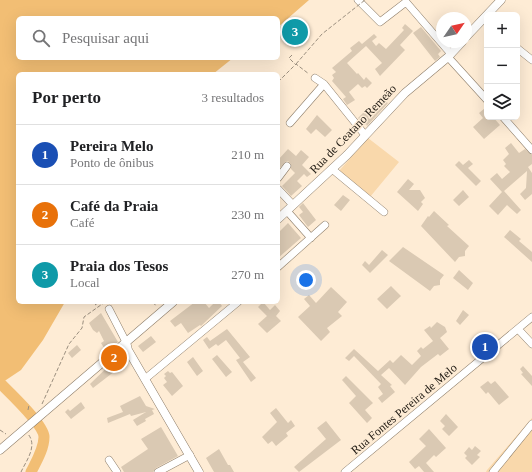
<!DOCTYPE html>
<html lang="pt">
<head>
<meta charset="utf-8">
<style>
  body { margin:0; font-family:"Times New Roman",serif; background:#f6f6f6; color:#202124 }
  .controls { position:absolute; right:12px; top:12px; display:grid; overflow:hidden; border-radius:6px; box-shadow:0 4px 16px #0002 }
  .controls button { width:36px; height:36px; display:grid; place-items:center; padding:0; border:0; border-bottom:1px solid #e0e0e0; background:#fff; color:#202124; font:20px sans-serif }
  .compass { position:absolute; left:436px; top:12px; width:36px; height:36px; border-radius:50%; background:#fff; box-shadow:0 4px 16px #0002; rotate:56deg }
  .you { position:absolute; left:306px; top:280px; width:14px; height:14px; margin:-10px; border:3px solid #fff; border-radius:50%; background:#1a73e8; box-shadow:0 0 0 6px #1a73e833 }
  .badge { display:grid; place-items:center; width:26px; height:26px; border-radius:50%; background:#0b8043; color:#fff; font-size:13px; font-weight:700 }
  .pin { position:absolute; translate:-50% -50%; border:2px solid #fff; box-shadow:0 1px 4px #0006 }
  .list { margin:0; padding:0; list-style:none }
  h2 { display:flex; justify-content:space-between; align-items:center; height:52px; margin:0; padding:0 16px; font-size:17px }
  h2 small { font-size:13px; font-weight:400; color:#757577 }
  .list li { display:grid; grid-template-columns:26px 1fr auto; gap:12px; align-items:center; box-sizing:border-box; height:60px; padding:0 16px; border-top:1px solid #e0e0e0 }
  .list b { display:block; font-size:15px; white-space:nowrap }
  .list p { margin:0; font-size:13px; white-space:nowrap; color:#757577 }
  .list em { font-size:13px; font-style:normal; color:#757577 }
  .icon { flex:none; width:22px; height:22px; fill:none; stroke:currentColor; stroke-width:2; stroke-linecap:round; stroke-linejoin:round }
  .map { position:relative; flex:none; width:532px; height:472px; overflow:hidden }
  .search { position:absolute; background:#fff; box-shadow:0 4px 16px #0002; left:16px; top:16px; width:264px; height:44px; display:flex; align-items:center; gap:10px; box-sizing:border-box; padding:0 14px; border-radius:6px; color:#757577; font-size:15px }
  .panel { position:absolute; background:#fff; box-shadow:0 4px 16px #0002; left:16px; top:72px; width:264px; height:232px; border-radius:6px }
  .map>svg:first-child { display:block }
</style>
</head>
<body>
<div class="map">
<svg width="532" height="472" viewBox="0 0 532 472">
  <rect width="100%" height="100%" fill="#feecd5"/>
  <!-- green -->
  <path fill="#f9d8ab" d="M368,138l31,24 -29,35 -31,-26z
    M532,418v54h-46l1,-2z"/>
  <!-- water -->
  <path fill="#f2be74" d="M0,0h309l-31,27v-9h-260v40h215l-20,16h-195v228h47l-22,38 -22,30 -21,14z"/>
  <g fill="none" stroke-linecap="round" stroke-linejoin="round">
    <!-- river -->
    <path stroke="#f2be74" stroke-width="11" d="M1,384c9,9 43,41 43,53 0,12 -8,25 -13,35"/>
  </g>
  <!-- building -->
  <path fill="#dac9b3" d="M405,24l8,7 -13,14 5,5 -25,26 -5,-7 7,-6 -16,-17 -19,17 10,11 1,-1 6,7 2,-3 6,6 -5,5 -2,-2 -3,2 -4,-4 -9,8 6,8 -8,5 -4,-6 3,-2 -14,-16 2,-3 -2,-3 4,-3 -4,-4 20,-17 -2,-3 9,-7 3,3 12,-10 3,3 -5,4 4,5 3,-3 7,6 18,-19 -2,-2z
    M421,27l20,24 -3,3 2,3 -5,4 -22,-28z
    M382,99l6,4 -21,23 -1,-2 -2,1 -6,-7 8,-8 2,3z
    M485,108l2,2v7h6l7,8 -16,14 -11,-12 10,-9 -4,-5z
    M317,115l15,15 -7,7 -9,-8 -5,5 -5,-5z
    M511,143l8,10 6,-4 7,6v9l-4,3 4,6v21l-7,6 -5,-6 6,-6 1,-17 -23,20 17,19 -4,4 -10,-9 -9,10 -9,-9 13,-14 -12,-13 7,-6 5,6 8,-7 -6,-6 2,-2 -3,-4 6,-6 -4,-6z
    M288,149l8,7 5,-6 8,7 -7,8 9,9 -4,3 -3,-3 -7,7 5,5 -11,10 -9,-10 13,-13 -4,-4v-5l-3,-3 -3,1 -7,8v-10z
    M469,160l4,4 -5,4 13,13 -5,5 -21,-21 4,-4 4,4z
    M408,179l6,5 -5,6h11l5,8 -4,4 2,2 -5,7 -21,-19z
    M463,190l6,7 -10,9 -6,-6z
    M343,195l7,5 -9,11 -7,-6z
    M303,203l13,17 -8,7 -9,-12 4,-3 -4,-5z
    M434,211l15,14 -2,1 22,20 -4,5v5l-6,1 -4,5 -34,-36 7,-10 1,1z
    M288,223l13,15 -23,20v-25z
    M510,230l11,9 -2,2 13,11v10l-28,-25z
    M403,247l41,28 -4,5v5l-6,1 -4,5 -41,-30z
    M382,250l6,5 -18,18 -8,-8 3,-4 4,4z
    M459,270l14,13 -5,7 -15,-12z
    M391,286l10,10 -14,13 -10,-10z
    M331,287l16,15 -9,10 4,4 -15,12 3,4 -9,9 -23,-24 12,-11 -6,-7 5,-4 7,8z
    M195,302h9l5,6 6,-6h4l3,4 -21,20 -1,-1 -12,8 -7,-10 -6,4 -5,-6z
    M263,302l7,8 5,-5 5,6 -4,5 5,5 -14,12 -9,-9 9,-8 -9,-9z
    M463,310l6,5 -9,10 -4,-4z
    M101,313l17,29 -12,9 -5,-8 3,-2 -5,-10 -2,2 -4,-3 -4,-7z
    M437,322l8,5 2,5 -7,6 9,11 -9,7 -2,-2 -17,13 -16,18 -16,-17 -8,7 11,10 -2,1 5,6 -13,11 -4,-5 5,-4 -5,-7 3,-3 -27,-28 -5,5 -4,-3 9,-9 24,22 12,-11 3,3 8,-8 11,10 9,-9 -4,-5 4,-4 2,2 10,-8 -9,-11 6,-4 1,2z
    M227,329l23,28 -7,5 13,16 -5,4 -15,-22 4,-2 -14,-18 -8,6 -2,-2 -7,5 -6,-9 4,-3 3,4z
    M151,336l5,6 -13,10 -5,-6z
    M77,345l4,5 -9,8 -4,-5z
    M123,352l5,9 -35,27 -3,-4z
    M217,355l15,17 -6,5 -14,-18z
    M193,357l10,14 -6,5 -10,-14z
    M523,366l9,10v10l-11,-12 2,-1 -3,-4z
    M168,371l2,2 2,-1 11,14 -11,10 -9,-11 4,-3 -3,-4 2,-2 -2,-2z
    M346,376l27,27 -8,7 7,8 -5,5 -18,-20 7,-7 -14,-16z
    M488,381l3,3 4,-3 14,16 -10,8 -11,-13 -2,2 -6,-7z
    M140,396l6,10 9,3 -3,1 2,4 -9,5 1,2 -9,5 -4,-6 13,-8 -15,4 -1,-2 -22,9 -1,-5 16,-6 -3,-6z
    M81,402l4,6 -14,11 -6,-7 3,-3 2,2z
    M276,408l12,15 3,-3 4,6 -9,7 2,3 -12,10 -4,-5 -4,3 -6,-7 15,-15 -7,-9z
    M446,414l12,13 -9,9 -7,-7 3,-3 -5,-5z
    M326,421l15,19 -42,32 -5,-5 32,-28 -9,-11z
    M161,427l17,29 -22,12 -3,4h-29l-3,-5 27,-18 -7,-10z
    M429,429l17,19 -10,9 -2,-2 -8,8 8,9h-10l-5,-6 -4,3 -6,-7 17,-16 -7,-7z
    M475,446l6,5 -4,4 3,2 -8,8 -7,-7 2,-2 -3,-3 5,-6 3,3z
    M219,449l9,16h2l4,7h-20l-8,-14z"/>
  <g fill="none" stroke-linecap="round" stroke-linejoin="round">
    <!-- minor casing -->
    <g stroke="#8d7d69" stroke-width="8">
      <path id="minor" d="M358,0l22,22 26,-20 45,52
        M517,48l15,12
        M448,57l39,43
        M315,78l9,6 41,51
        M503,117l29,33
        M290,123l34,-39
        M332,169l52,43
        M278,178l9,-12
        M278,189l15,16
        M287,211l24,27
        M278,267l47,-42
        M109,309l17,33
        M518,329l14,15
        M145,379l93,-77
        M109,460l8,12
        M158,472l32,-17
        M345,472l187,-155
        M493,472l39,-48"/>
    </g>
    <!-- major casing -->
    <g stroke="#8d7d69" stroke-width="9">
      <path id="major" d="M466,37l35,-37
        M278,219l69,-64 58,-62 43,-36 14,-15
        M126,342l2,8 71,122
        M0,450l173,-148"/>
    </g>
    <!-- path -->
    <path stroke="#9a8e7e" stroke-width="1" stroke-dasharray="4 2" stroke-linecap="butt" d="M292,55l-3,3 6,6
      M278,82l18,-18 13,10
      M153,302l3,4
      M95,305l4,-3
      M42,404l27,-60 13,-16 2,-11 21,-15
      M28,410l1,-5
      M0,430l6,4
      M21,472c5,-11 17,-26 7,-38"/>
    <!-- minor -->
    <use href="#minor" stroke="#fff" stroke-width="7"/>
    <!-- major -->
    <use href="#major" stroke="#fff" stroke-width="8"/>
    <!-- path-bridge -->
    <path stroke="#9a8e7e" stroke-width="1" stroke-dasharray="4 2" stroke-linecap="butt" d="M296,64l26,-30 43,-34"/>
  </g>
  <g text-anchor="middle" stroke-width="3" stroke-linejoin="round" paint-order="stroke">
    <!-- street labels -->
    <g font-size="12" fill="#272119" stroke="#feecd5">
      <text transform="translate(353 129) rotate(-46)" y="4">Rua de Ceatano Remeão</text>
      <text transform="translate(404 409) rotate(-40)" y="4">Rua Fontes Pereira de Melo</text>
    </g>
  </g>
</svg>
<div class="controls">
<button>+</button>
<button>−</button>
<button><svg class="icon" aria-label="layers" viewBox="0 0 24 24"><path d="M12 4l9 5-9 5-9-5zM3 14l9 5 9-5"/></svg></button>
</div>
<svg class="compass" viewBox="-18 -18 36 36"><path d="M0-13l5 13h-10z" fill="#e53935"/><path d="M0 13l5-13h-10z" fill="#757577"/></svg>
<div class="you"></div>
<div class="pin badge" style="left:485px;top:347px;background:#1a4fb4">1</div>
<div class="pin badge" style="left:114px;top:358px;background:#e8710a">2</div>
<div class="pin badge" style="left:295px;top:32px;background:#0f9aa8">3</div>
<div class="search"><svg class="icon" aria-label="search" viewBox="0 0 24 24"><circle cx="10" cy="10" r="6"/><path d="M15 15l6 6"/></svg>Pesquisar aqui</div>
<section class="panel">
<h2>Por perto<small>3 resultados</small></h2>
<ul class="list">
<li><span class="badge" style="background:#1a4fb4">1</span><div><b>Pereira Melo</b><p>Ponto de ônibus</p></div><em>210 m</em></li>
<li><span class="badge" style="background:#e8710a">2</span><div><b>Café da Praia</b><p>Café</p></div><em>230 m</em></li>
<li><span class="badge" style="background:#0f9aa8">3</span><div><b>Praia dos Tesos</b><p>Local</p></div><em>270 m</em></li>
</ul>
</section>
</div>
</body>
</html>
